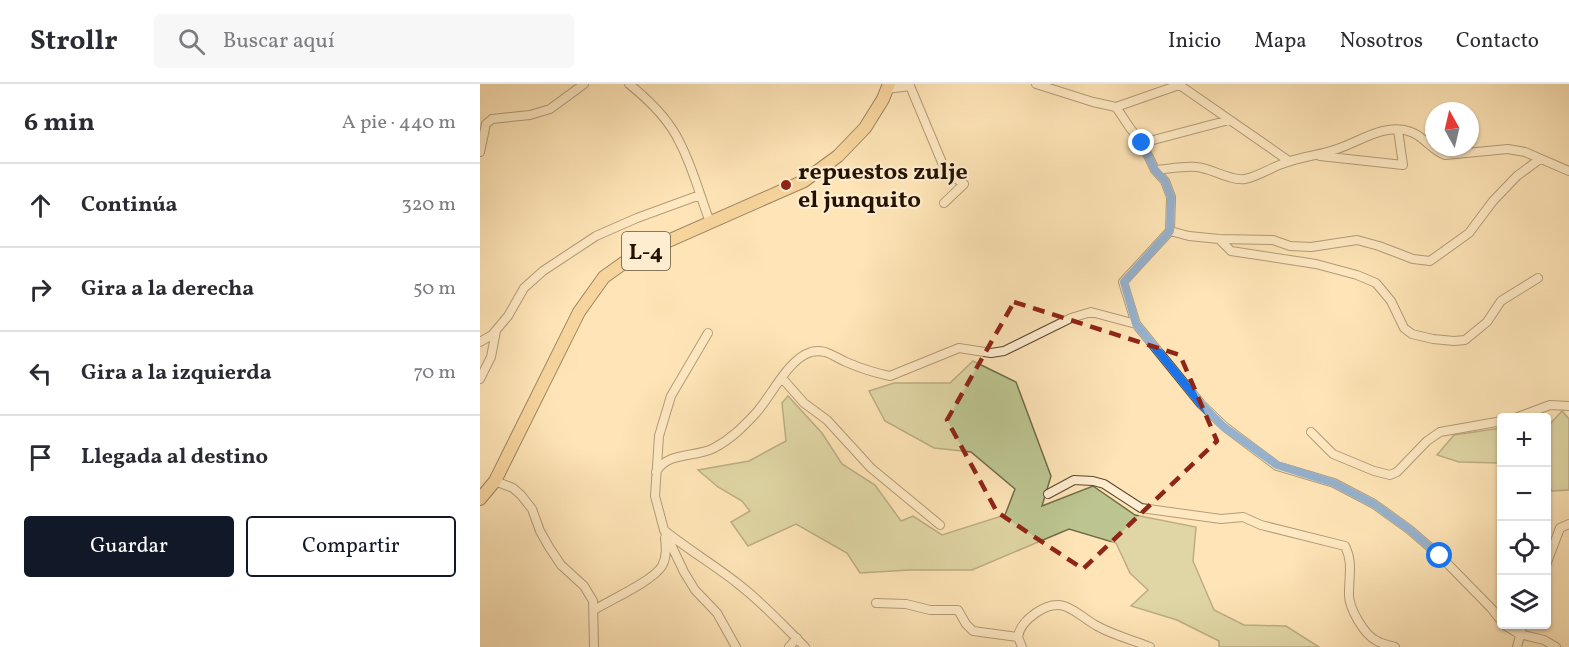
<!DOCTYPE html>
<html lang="es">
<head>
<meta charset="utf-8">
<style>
  body { margin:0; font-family:Vollkorn,serif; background:#f7f7f7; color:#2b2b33 }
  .controls { position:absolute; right:18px; bottom:18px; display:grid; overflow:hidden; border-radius:6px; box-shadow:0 2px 4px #0004 }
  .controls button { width:54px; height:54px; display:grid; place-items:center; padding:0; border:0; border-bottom:2px solid #e1e1e2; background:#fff; color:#2b2b33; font:30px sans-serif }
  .compass { position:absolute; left:945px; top:18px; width:54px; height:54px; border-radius:50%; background:#fff; box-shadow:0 2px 4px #0004; rotate:352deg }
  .stop { position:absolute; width:18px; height:18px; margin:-14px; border:4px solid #1a73e8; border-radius:50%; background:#fff }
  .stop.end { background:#1a73e8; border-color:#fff; box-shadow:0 2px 6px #0008 }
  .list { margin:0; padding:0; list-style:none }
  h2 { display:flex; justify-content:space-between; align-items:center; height:78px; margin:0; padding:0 24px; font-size:26px }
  h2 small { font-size:20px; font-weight:400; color:#7c7c81 }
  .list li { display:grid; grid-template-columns:39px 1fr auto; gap:18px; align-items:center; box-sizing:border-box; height:84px; padding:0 24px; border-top:2px solid #e1e1e2 }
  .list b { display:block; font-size:22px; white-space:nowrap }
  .list em { font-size:20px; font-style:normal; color:#7c7c81 }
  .actions { display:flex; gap:12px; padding:18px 24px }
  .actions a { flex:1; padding:14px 0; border:2px solid #111827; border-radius:6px; text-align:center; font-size:21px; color:#111827 }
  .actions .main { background:#111827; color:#fff }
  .icon { flex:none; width:33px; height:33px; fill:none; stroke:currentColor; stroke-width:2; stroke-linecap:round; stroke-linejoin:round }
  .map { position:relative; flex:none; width:1089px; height:563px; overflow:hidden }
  header { display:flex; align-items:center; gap:36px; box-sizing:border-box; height:84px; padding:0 30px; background:#fff; border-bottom:2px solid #e1e1e2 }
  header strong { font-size:28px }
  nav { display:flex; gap:33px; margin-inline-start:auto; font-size:21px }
  .search { width:420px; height:54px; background:#f7f7f7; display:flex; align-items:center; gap:15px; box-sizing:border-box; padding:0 21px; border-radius:6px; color:#7c7c81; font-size:22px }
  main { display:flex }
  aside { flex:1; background:#fff }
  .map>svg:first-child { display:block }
</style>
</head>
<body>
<header>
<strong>Strollr</strong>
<div class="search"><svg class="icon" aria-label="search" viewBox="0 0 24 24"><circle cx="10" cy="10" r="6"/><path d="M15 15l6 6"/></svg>Buscar aquí</div>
<nav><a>Inicio</a><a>Mapa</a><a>Nosotros</a><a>Contacto</a></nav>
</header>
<main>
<aside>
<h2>6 min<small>A pie · 440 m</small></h2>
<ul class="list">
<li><svg class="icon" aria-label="ahead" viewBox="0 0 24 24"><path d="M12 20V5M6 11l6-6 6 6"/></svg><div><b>Continúa</b></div><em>320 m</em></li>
<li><svg class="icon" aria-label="right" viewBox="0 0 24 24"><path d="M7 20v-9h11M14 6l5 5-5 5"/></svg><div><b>Gira a la derecha</b></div><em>50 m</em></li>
<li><svg class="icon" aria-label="left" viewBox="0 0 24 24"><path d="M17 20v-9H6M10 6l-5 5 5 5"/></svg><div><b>Gira a la izquierda</b></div><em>70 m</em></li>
<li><svg class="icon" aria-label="arrive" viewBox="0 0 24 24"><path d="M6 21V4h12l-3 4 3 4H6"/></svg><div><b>Llegada al destino</b></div></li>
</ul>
<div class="actions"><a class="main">Guardar</a><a>Compartir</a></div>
</aside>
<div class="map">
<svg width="1089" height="563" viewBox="0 0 1089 563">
  <rect width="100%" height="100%" fill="#fee4b7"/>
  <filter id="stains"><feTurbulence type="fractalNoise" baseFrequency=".00333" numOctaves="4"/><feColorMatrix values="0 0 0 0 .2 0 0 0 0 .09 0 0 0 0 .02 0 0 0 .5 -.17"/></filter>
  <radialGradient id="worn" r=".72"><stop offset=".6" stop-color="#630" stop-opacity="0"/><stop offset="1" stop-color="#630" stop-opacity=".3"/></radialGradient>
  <!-- green -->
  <path fill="#bcc591" stroke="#706c48" stroke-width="1.5" d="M493,277l43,21 35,94 -9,30 51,-20 42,29 61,12 -3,34 21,49 30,15 42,1 33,21h-100v-6l-42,-21 -46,-14 17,-16 -18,-17 -14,-30 -47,-14 -97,41h-63l-49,3 -13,-20 -51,-29 -48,22 -17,-24 19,-11 -8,-10 -24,-14 -20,-17 51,-9 37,-20 -4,-38 6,-7 34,37 20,31 33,21 26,36 12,-5 29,19 63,-20 10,-26 -44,-37 -37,-4 -49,-27 -16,-30 25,-8h56z
    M1082,327l7,8v71l-17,1 -5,-6v-58z
    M1021,344v35l-42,-1 -22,-7 17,-20z"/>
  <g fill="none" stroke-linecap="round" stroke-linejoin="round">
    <!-- street casing -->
    <g stroke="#5a462e" stroke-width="10">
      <path id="street" d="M149,0c20,16 40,35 51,59 13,25 20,53 30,79
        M556,0l57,18 23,5 14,21 12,15 13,27 10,11 6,16 -1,34 -47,51 13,42 65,80 24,23 52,39 57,17 40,21 36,26 30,26 51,52 11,14
        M698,0l111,77
        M407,5l23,-3 36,86 18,12 -20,19
        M636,23l63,-22
        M662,59l87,-23
        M0,68l6,-28 6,-5 38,-4 20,-6 34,-25
        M840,72l83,9 -5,-35
        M675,86c13,-1 28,-4 41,-3 16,1 33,14 49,12 15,-3 28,-13 43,-17 16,-6 33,-7 49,-13 22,-7 49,-27 74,-17 14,5 20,18 34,23l63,-6 17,3 44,19
        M690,147l19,5 30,3 54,1 17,6 21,1 46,-7 22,6 34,13 17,2 39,-28 24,-32 24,-25 23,-17
        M739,155l12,12 85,13 41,11 19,8 15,18 13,27 8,6 21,5 21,2 11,-1 22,-18 14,-21 37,-23
        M228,249l-37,63 -12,40 -4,60 9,34 20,42 11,18 22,23 19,34
        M0,258l12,-7 16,-19 16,-28 19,-17 53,-35 41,-18 63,-23
        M302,294l22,25 23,17 44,48 69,57
        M0,295l11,-22 5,-26
        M1035,334l35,-13 19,1
        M831,348l22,22 41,17 16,4 7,-3 30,-31 13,-9 62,-11
        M176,388c12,-21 39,-14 58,-24 17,-9 29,-21 42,-35 16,-18 32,-54 55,-61 4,-1 10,-1 14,0 7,2 14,7 21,10 14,6 29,11 44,14l69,-28 32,5 13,-2 67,-33 20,-6 45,12
        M15,397l18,7 8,7 11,14 8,22 9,16 12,18 23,21 9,15 1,46
        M568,410l26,-14 19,1 11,3 37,24 80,11 22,-2 18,8 84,21c8,16 4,29 4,47 -1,14 15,42 28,48 5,3 12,4 18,6
        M185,447c24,19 49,34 72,52 25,19 46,42 68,64
        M1066,481l14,-37 9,-4
        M396,519l30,1 24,6h28l8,14 7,7 45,6
        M114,526c16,-10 59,-29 68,-44 5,-9 4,-19 3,-28
        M1023,540l16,10 25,6 12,7
        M309,563l8,-9
        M542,563l-4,-10c2,-17 29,-36 46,-31 12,4 22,14 33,20 16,9 36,14 53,21
        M1037,563l6,-23"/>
    </g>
    <!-- primary casing -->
    <g stroke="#241200" stroke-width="14">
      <path id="primary" d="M0,415l15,-18 84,-169 25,-35 28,-20 172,-76 34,-25 27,-28 18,-29 6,-15"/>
    </g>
    <!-- street -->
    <use href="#street" stroke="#feedd0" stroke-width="8"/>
    <!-- primary -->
    <use href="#primary" stroke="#efc27c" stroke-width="12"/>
  </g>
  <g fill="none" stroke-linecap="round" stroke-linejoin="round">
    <!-- route -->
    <path stroke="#1a73e8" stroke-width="8" d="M662,59l13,27 10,11 6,16 -1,34 -46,51 12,42 65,80 23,23 53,38 57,18 40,21 36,26 30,26"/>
  </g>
  <!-- marked area -->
  <path d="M0 0H1089V563H0ZM534,218l166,53 37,86 -134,128 -86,-57 -50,-92z" fill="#fee4b7" fill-opacity=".55" fill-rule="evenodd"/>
  <path fill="none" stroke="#8f2418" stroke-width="4.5" stroke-dasharray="12 8" stroke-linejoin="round" d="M534,218l166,53 37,86 -134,128 -86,-57 -50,-92z"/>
  <!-- markers -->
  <circle fill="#8f2418" stroke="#feedd0" stroke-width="2" cx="306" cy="101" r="6"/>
  <g text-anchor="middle" stroke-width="4.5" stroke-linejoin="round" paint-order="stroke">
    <!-- shield labels -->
    <rect fill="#feedd0" stroke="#65543e" stroke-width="1.5" x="142" y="148" width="48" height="38" rx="4.5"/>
    <g font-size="22" font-weight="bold" fill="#241200">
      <text x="166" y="175">L-4</text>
    </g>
    <!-- poi labels -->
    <g font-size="24" font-weight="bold" fill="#241200" stroke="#feedd0" text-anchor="start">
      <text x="318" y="95">repuestos zulje<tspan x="318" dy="28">el junquito</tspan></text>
    </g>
  </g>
  <rect width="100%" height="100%" filter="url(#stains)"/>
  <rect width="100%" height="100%" fill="url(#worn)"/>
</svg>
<div class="controls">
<button>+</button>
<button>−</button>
<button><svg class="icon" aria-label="locate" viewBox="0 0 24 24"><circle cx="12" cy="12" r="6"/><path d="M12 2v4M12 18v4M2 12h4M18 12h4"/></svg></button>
<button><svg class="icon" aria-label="layers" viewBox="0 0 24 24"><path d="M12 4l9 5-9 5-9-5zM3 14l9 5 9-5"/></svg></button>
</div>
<svg class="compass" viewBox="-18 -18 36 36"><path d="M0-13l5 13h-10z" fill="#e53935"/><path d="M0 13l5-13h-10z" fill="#7c7c81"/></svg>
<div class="stop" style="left:960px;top:472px"></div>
<div class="stop end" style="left:662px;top:59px"></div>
</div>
</main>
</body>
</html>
